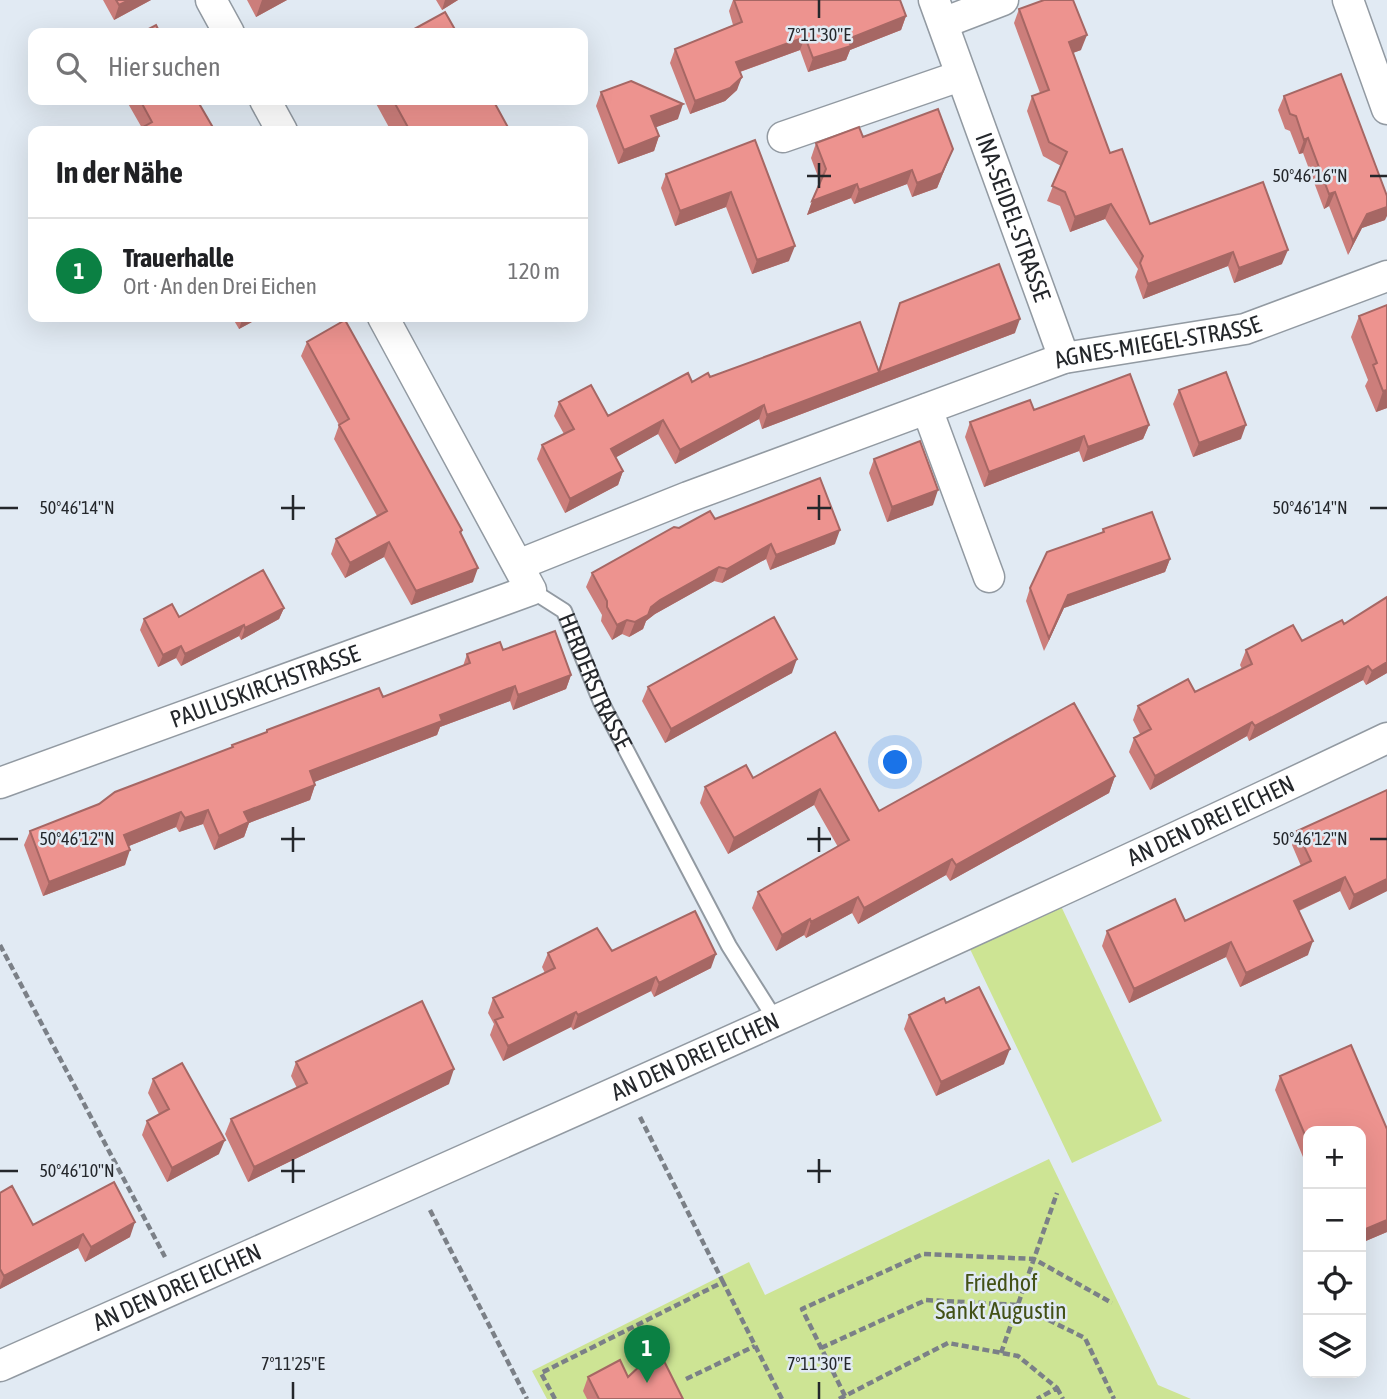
<!DOCTYPE html>
<html lang="de">
<head>
<meta charset="utf-8">
<style>
  body { margin:0; font-family:"Asap Condensed",sans-serif; background:#f6f6f6; color:#202124 }
  .controls { position:absolute; right:21px; bottom:21px; display:grid; overflow:hidden; border-radius:14px; box-shadow:0 7px 28px #0002 }
  .controls button { width:63px; height:63px; display:grid; place-items:center; padding:0; border:0; border-bottom:2px solid #e0e0e0; background:#fff; color:#202124; font:35px sans-serif }
  .you { position:absolute; left:896px; top:763px; width:24px; height:24px; margin:-18px; border:5px solid #fff; border-radius:50%; background:#1a73e8; box-shadow:0 0 0 10px #1a73e833 }
  .badge { display:grid; place-items:center; width:46px; height:46px; border-radius:50%; background:#0b8043; color:#fff; font-size:23px; font-weight:700 }
  .pin { position:absolute; translate:-50% -58px; filter:drop-shadow(0 2px 4px #0008) }
  .pin::after { content:''; position:absolute; top:37px; width:24px; height:21px; background:inherit; clip-path:polygon(0 0,100% 0,50% 100%) }
  .list { margin:0; padding:0; list-style:none }
  h2 { display:flex; justify-content:space-between; align-items:center; height:91px; margin:0; padding:0 28px; font-size:30px }
  h2 small { font-size:23px; font-weight:400; color:#757577 }
  .list li { display:grid; grid-template-columns:46px 1fr auto; gap:21px; align-items:center; box-sizing:border-box; height:105px; padding:0 28px; border-top:2px solid #e0e0e0 }
  .list b { display:block; font-size:26px; white-space:nowrap }
  .list p { margin:0; font-size:23px; white-space:nowrap; color:#757577 }
  .list em { font-size:23px; font-style:normal; color:#757577 }
  .icon { flex:none; width:38px; height:38px; fill:none; stroke:currentColor; stroke-width:2; stroke-linecap:round; stroke-linejoin:round }
  .map { position:relative; flex:none; width:1387px; height:1399px; overflow:hidden }
  .search { position:absolute; background:#fff; box-shadow:0 7px 28px #0002; left:28px; top:28px; width:560px; height:77px; display:flex; align-items:center; gap:18px; box-sizing:border-box; padding:0 24px; border-radius:14px; color:#757577; font-size:26px }
  .panel { position:absolute; background:#fff; box-shadow:0 7px 28px #0002; left:28px; top:126px; width:560px; height:196px; border-radius:14px }
  .map>svg:first-child { display:block }
</style>
</head>
<body>
<div class="map">
<svg width="1387" height="1399" viewBox="0 0 1387 1399">
  <rect width="100%" height="100%" fill="#e1eaf3"/>
  <!-- green -->
  <path fill="#cde494" d="M1061,906l101,215 -90,42 -102,-214z
    M1049,1159l109,226 33,14h-644l-15,-28 217,-109 16,33z"/>
  <g fill="none" stroke-linecap="round" stroke-linejoin="round">
    <!-- lane casing -->
    <g stroke="#929aa2" stroke-width="18">
      <g id="lane">
        <path id="s1" d="M531,590l33,21 37,91 128,244 46,73"/>
      </g>
    </g>
    <!-- street casing -->
    <g stroke="#929aa2" stroke-width="33">
      <g id="street">
        <path d="M211,0l18,33"/>
        <path id="s2" d="M934,0l130,358"/>
        <path d="M1348,0l39,109"/>
        <path d="M943,23l60,-23"/>
        <path d="M265,100l17,31"/>
        <path d="M783,137l177,-61"/>
        <path d="M927,409l62,168"/>
        <path id="s3" d="M518,565l170,-68 376,-139 181,-29 142,-53"/>
        <path id="s4" d="M0,783l531,-193 -148,-273"/>
        <path id="s5" d="M0,1366c464,-206 929,-410 1387,-628"/>
      </g>
    </g>
    <!-- path -->
    <path stroke="#7b8087" stroke-width="4.5" stroke-dasharray="7 3.5" stroke-linecap="butt" d="M0,945l165,312
      M640,1117l83,165
      M430,1210l97,189
      M821,1348l105,-48 92,5 67,33 29,61
      M1001,1353l56,-160
      M686,1379l69,-33
      M1057,1388l6,11
      M845,1396l-43,-87 121,-55 111,5 78,44
      M555,1399l-14,-26 182,-91 59,117
      M839,1399l109,-56 70,13 39,32 -20,11"/>
    <!-- lane -->
    <use href="#lane" stroke="#fff" stroke-width="14"/>
    <!-- street -->
    <use href="#street" stroke="#fff" stroke-width="30"/>
  </g>
  <!-- wall -->
  <path fill="#cc7e7b" d="M103,0h48l-37,20z
    M247,0h40l-31,17z
    M436,0h22l-16,10z
    M733,0h167l6,16 -5,14 -51,20 -4,10 -38,12 -8,-22 -60,22 -3,18 -12,11 -35,13 -20,-51 5,-14 58,-24 -4,-14z
    M1019,9l62,41 -8,3 37,100 40,71 132,40 -48,19 -6,-17 -85,33 -8,-22 3,-8 -33,-50 -35,13 -10,-26 -13,-5 14,-35 -18,-10 -16,-45 5,-15 8,-3 -26,-70z
    M601,92l77,27 -22,8 3,9 -5,15 -36,13 -22,-58z
    M1284,96l101,124 -23,8 -14,27 -19,-49 -5,3 -21,-56 -4,1 -9,-23 -5,-2 -7,-19z
    M126,100h71l-55,28z
    M374,100h119l17,31h-119z
    M863,137l90,12 -16,39 -25,9 -5,-13 -53,20 -3,-6 -44,17 13,-33 -9,-24 5,-15z
    M755,140l34,121 -37,13 -26,-67 -51,19 -14,-38 5,-14z
    M900,303l115,30 -253,96 -3,-10 -84,45 -17,-30 -42,23 7,14 -5,14 -53,28 -28,-54 5,-14 22,-11 -10,-18 5,-14 49,14 84,-34 18,-5 168,-6z
    M1387,305v103l-11,4 -11,-26 3,-6 -17,-43 8,-21z
    M232,317h29l-22,12z
    M307,342l155,188 -1,4 12,48 -62,23 -27,-48 -39,21 -14,-24 5,-15 41,-23 -43,-77 5,-14 -38,-69z
    M1179,390l62,49 -48,18 -20,-53z
    M1034,410l115,15 -6,14 -60,23 -4,-11 -95,36 -19,-50 5,-15z
    M874,459l59,46 -46,17 -18,-49z
    M679,528l156,16 -65,26 -4,-11 -44,24 -8,-2 -59,33 -9,7 -3,8 -14,8 -7,-3 -10,6 -11,-19 1,-6 -16,-28 6,-14z
    M1103,529l67,30 -5,13 -101,36 -20,43 -18,-50 4,-13 72,-55z
    M1387,597v76l-21,12 -3,-5 -114,61 -2,-5 -97,54 -21,-38 5,-14 6,-4 -7,-14 5,-14 57,-14 47,-23 -2,-4 6,-15 56,-9 42,-17z
    M284,608l-5,11 -38,21 -2,-4 -58,30 -5,-8 -18,9 -18,-37 4,-11 35,-2z
    M503,650l68,25 -5,14 -53,21 -3,-9 -70,26 -3,8 -123,47 1,3 -5,15 -61,23 -5,14 -30,13 -11,-26 -24,8 -3,-5 -47,19 -4,19 -82,31 -19,-51 6,-14 69,-27 132,-56 1,-3 34,-12 1,-3 116,-33 80,-31 4,-12z
    M792,673l-127,70 -23,-42 6,-14z
    M835,732l44,79 236,-35 -6,17 -159,88 -4,-6 -88,49 -6,-11 -46,25 -2,-3 -28,16 -24,-43 6,-16 80,-45 -24,-42 -86,49 -28,-51 5,-16 48,-9z
    M1297,831l90,60 -38,19 -9,-19 -41,20 9,44 -68,32 -14,-30 -97,46 -27,-57 5,-15 78,-10 116,-55 -9,-21z
    M612,951l99,17 -57,29 -3,-6 -78,39 -2,-3 -68,34 -13,-26 4,-11 -6,-11 5,-15 52,-25 -3,-6 6,-14z
    M909,1015l95,49 -68,32 -32,-67z
    M296,1062l153,22 -201,98 -23,-48 6,-15 66,-31 -6,-12z
    M1280,1076l107,53v103l-26,11 -53,-112v38l-33,-79z
    M153,1079l66,75 -52,28 -25,-47 5,-14 12,-7 -11,-21z
    M0,1193l33,32 97,12 -45,25 -7,-14 -78,41z
    M588,1377h40l55,22h-96l-4,-8z"/>
  <!-- shaded-wall -->
  <path fill="#a66764" d="M129,0h22l-37,20 5,-15z
    M262,0h25l-31,17z
    M445,0h13l-16,10z
    M906,16l-5,14 -51,20 -4,10 -38,12 5,-14 35,-19z
    M1087,35l-6,15 -17,6 5,-14z
    M805,37l-5,13 -69,25 5,-13z
    M742,77l-5,13 -12,11 -35,13 5,-13z
    M683,104l-5,15 -32,12 5,-15z
    M659,136l-5,15 -36,13 6,-14z
    M1308,138l-5,15 -4,1 5,-14z
    M953,149l-16,39 -25,9 5,-14z
    M912,170l-5,14 -53,20 5,-14z
    M857,184l-6,14 -44,17 5,-14z
    M731,192l-5,15 -51,19 5,-15z
    M1335,192l-6,14 -5,3 5,-15z
    M1111,204l-6,15 -35,13 5,-15z
    M1387,207v9l-2,4 -23,8 -14,27 5,-14 14,-27z
    M795,246l-6,15 -37,13 5,-14z
    M1288,250l-6,14 -48,19 5,-15z
    M1233,252l-5,14 -85,33 5,-15z
    M243,317h18l-22,12z
    M1020,319l-5,14 -253,96 5,-14z
    M1387,390v18l-11,4 7,-21z
    M764,405l-5,14 -84,45 5,-14z
    M663,420l-5,14 -52,29 5,-14z
    M1149,425l-6,14 -60,23 5,-15z
    M1246,425l-5,14 -48,18 6,-14z
    M1084,436l-5,15 -95,36 5,-15z
    M623,471l-5,14 -53,28 5,-14z
    M938,490l-5,15 -46,17 5,-15z
    M840,530l-5,14 -65,26 6,-15z
    M389,542l-5,15 -39,21 5,-15z
    M771,544l-5,15 -44,24 5,-14z
    M1170,559l-5,13 -101,36 -20,43 24,-56z
    M719,567l-5,14 -59,33 -9,7 -3,8 -14,8 6,-15 16,-15 9,-7z
    M478,568l-5,14 -62,23 5,-14z
    M284,608l-5,11 -38,21 4,-12z
    M627,620l-5,14 -10,6 5,-15z
    M244,625l-5,11 -58,30 4,-12z
    M181,646l-5,12 -18,9 5,-12z
    M797,659l-5,14 -127,70 6,-14z
    M1387,662v11l-21,12 6,-14z
    M1368,666l-5,14 -114,61 6,-15z
    M571,675l-5,14 -53,21 5,-15z
    M515,686l-5,15 -70,26 -3,8 -133,51 6,-15 130,-56z
    M1252,722l-5,14 -97,54 5,-14z
    M1115,776l-6,17 -159,88 6,-16z
    M315,785l-5,15 -61,23 -5,14 -30,13 5,-14 25,-24z
    M820,789l-6,16 -86,49 6,-16z
    M208,810l-5,14 -24,8 6,-14z
    M181,812l-5,15 -57,23 5,-15z
    M130,850l-5,15 -82,31 6,-14z
    M952,859l-6,16 -88,49 6,-16z
    M1345,877l-5,14 -51,24 5,-14z
    M1387,879v12l-38,19 5,-15z
    M858,897l-6,16 -46,25 5,-16z
    M810,919l-6,16 -28,16 6,-16z
    M1313,941l-5,14 -68,32 6,-14z
    M1231,942l-5,15 -97,46 5,-14z
    M716,954l-5,14 -57,29 5,-14z
    M656,977l-5,14 -78,39 5,-15z
    M576,1012l-5,15 -68,34 5,-15z
    M1010,1049l-6,15 -68,32 5,-14z
    M454,1069l-5,15 -201,98 6,-15z
    M225,1140l-6,14 -52,28 5,-14z
    M1387,1220v12l-26,11v-12z
    M135,1222l-5,15 -45,25 6,-15z
    M83,1234l-5,14 -78,41v-3l4,-10z"/>
  <!-- building -->
  <path fill="#ed938f" stroke="#a66764" stroke-width="2" d="M116,0h13l-10,5z
    M734,0h166l6,16 -58,23 3,7 -38,12 -8,-21 -69,25 6,15 -12,11 -35,13 -20,-52 67,-27z
    M1044,0h29l14,35 -18,7 41,111 12,-4 28,75 113,-42 25,68 -49,18 -6,-16 -85,32 -8,-21 3,-7 -32,-52 -36,13 -10,-25 -13,-6 15,-34 -18,-10 -17,-46 17,-6 -30,-81z
    M445,12l12,21h-50z
    M156,25l4,8h-19z
    M1341,74l46,122v11l-20,7 -14,27 -18,-49 -6,2 -21,-56 -4,2 -8,-24 -6,-2 -6,-18z
    M631,81l52,23 -32,12 8,20 -35,14 -23,-58z
    M140,100h57l18,31h-79l16,-9z
    M393,100h100l17,31h-100z
    M938,109l15,40 -11,24 -25,10 -5,-13 -53,20 -2,-6 -45,17 14,-32 -10,-26 43,-16 4,10z
    M755,140l40,106 -38,14 -26,-68 -51,19 -14,-37z
    M999,264l21,55 -253,96 -3,-10 -84,45 -17,-30 -52,29 12,22 -53,28 -28,-54 32,-16 -15,-27 32,-17 17,31 80,-43 4,9 16,-9 2,4 150,-55 19,50 21,-69z
    M1387,305v85l-4,1 -10,-26 4,-2 -18,-47z
    M345,320l117,210 -2,2 18,36 -62,23 -27,-49 -39,21 -14,-24 51,-28 -48,-86 10,-6 -42,-77z
    M1226,372l20,53 -47,18 -20,-53z
    M1130,374l19,51 -61,22 -4,-11 -95,36 -19,-50 60,-22 4,10z
    M920,441l18,49 -46,17 -18,-48z
    M820,478l20,52 -64,25 -5,-11 -44,25 -8,-2 -59,33 -9,7 -3,8 -13,7 -8,-2 -10,5 -10,-18v-6l-15,-28 82,-46 5,1 31,-17 5,8z
    M1152,512l18,47 -102,36 -19,43 -19,-50 17,-36 57,-20 -1,-3z
    M263,570l21,38 -39,20 -1,-3 -59,29 -4,-8 -18,9 -19,-36 28,-15 7,13z
    M1387,597v65l-15,9 -4,-5 -113,60 -3,-4 -97,54 -21,-38 17,-9 -13,-23 50,-27 7,13 57,-28 -6,-14 47,-25 9,16 40,-21 2,4z
    M774,617l23,42 -126,70 -23,-42z
    M555,631l16,44 -53,20 -3,-9 -75,29 2,6 -132,50 5,14 -71,27 5,10 -30,14 -11,-26 -23,8 -4,-6 -57,23 6,15 -81,32 -19,-51 69,-27 16,-12 118,-45 -1,-2 35,-13v-2l112,-42 4,9 87,-34 -3,-9 33,-12 3,8z
    M1074,703l41,73 -159,89 -4,-6 -88,49 -6,-11 -47,25 -1,-3 -28,16 -24,-43 91,-52 -29,-51 -86,49 -29,-51 41,-22 7,13 82,-46 44,79z
    M1387,790v89l-33,16 -9,-18 -51,24 19,40 -67,32 -15,-31 -97,47 -27,-58 68,-32 10,22 126,-60 -14,-30z
    M695,911l21,43 -57,29 -3,-6 -78,38 -2,-3 -68,34 -13,-26 8,-3 -10,-19 62,-30 -7,-15 49,-25 15,23z
    M979,987l31,62 -69,33 -32,-67 35,-17 2,5z
    M422,1001l32,68 -200,98 -23,-48 76,-36 -11,-21z
    M1351,1045l36,84v91l-26,11v-100h-53v11l-28,-66z
    M182,1063l43,77 -53,28 -25,-47 22,-12 -16,-30z
    M114,1182l21,40 -44,25 -8,-13 -79,42 -4,-7v-76l12,-7 21,39z
    M658,1349l25,50h-84l-11,-22 32,-17 8,17z"/>
  <!-- ticks -->
  <path fill="none" stroke="#24272b" stroke-width="2.5" d="M819,0v18M819,163v25M807,176h24M1370,176h17M293,495v25M819,495v25M0,508h18M281,508h24M807,508h24M1370,508h17M293,827v25M819,827v25M0,839h18M281,839h24M807,839h24M1370,839h17M293,1159v24M819,1159v24M0,1171h18M281,1171h24M807,1171h24M293,1382v17M819,1382v17"/>
  <g text-anchor="middle" stroke-width="5" stroke-linejoin="round" paint-order="stroke">
    <!-- street labels -->
    <g font-size="24" fill="#24272b" stroke="#e1eaf3">
      <text dy="8" stroke="none"><textPath href="#s2" startOffset="231">INA-SEIDEL-STRASSE</textPath></text>
      <text dy="8" stroke="none"><textPath href="#s3" startOffset="679">AGNES-MIEGEL-STRASSE</textPath></text>
      <text dy="8" stroke="none"><textPath href="#s1" startOffset="116">HERDERSTRASSE</textPath></text>
      <text dy="8" stroke="none"><textPath href="#s4" startOffset="282">PAULUSKIRCHSTRASSE</textPath></text>
      <text dy="8" stroke="none"><textPath href="#s5" startOffset="1328">AN DEN DREI EICHEN</textPath></text>
      <text dy="8" stroke="none"><textPath href="#s5" startOffset="761">AN DEN DREI EICHEN</textPath></text>
      <text dy="8" stroke="none"><textPath href="#s5" startOffset="194">AN DEN DREI EICHEN</textPath></text>
    </g>
    <!-- park labels -->
    <g font-size="24" fill="#435116" stroke="#e1eaf3">
      <text x="1001" y="1291">Friedhof<tspan x="1001" dy="28">Sankt Augustin</tspan></text>
    </g>
  </g>
  <g font-size="18" text-anchor="middle" fill="#24272b" stroke="#e1eaf3" stroke-width="5" stroke-linejoin="round" paint-order="stroke">
    <text x="819" y="41">7°11'30"E</text>
    <text x="1310" y="182">50°46'16"N</text>
    <text x="77" y="514">50°46'14"N</text>
    <text x="1310" y="514">50°46'14"N</text>
    <text x="77" y="845">50°46'12"N</text>
    <text x="1310" y="845">50°46'12"N</text>
    <text x="77" y="1177">50°46'10"N</text>
    <text x="293" y="1370">7°11'25"E</text>
    <text x="819" y="1370">7°11'30"E</text>
  </g>
</svg>
<div class="controls">
<button>+</button>
<button>−</button>
<button><svg class="icon" aria-label="locate" viewBox="0 0 24 24"><circle cx="12" cy="12" r="6"/><path d="M12 2v4M12 18v4M2 12h4M18 12h4"/></svg></button>
<button><svg class="icon" aria-label="layers" viewBox="0 0 24 24"><path d="M12 4l9 5-9 5-9-5zM3 14l9 5 9-5"/></svg></button>
</div>
<div class="you"></div>
<div class="pin badge" style="left:647px;top:1383px">1</div>
<div class="search"><svg class="icon" aria-label="search" viewBox="0 0 24 24"><circle cx="10" cy="10" r="6"/><path d="M15 15l6 6"/></svg>Hier suchen</div>
<section class="panel">
<h2>In der Nähe<small></small></h2>
<ul class="list">
<li><span class="badge">1</span><div><b>Trauerhalle</b><p>Ort · An den Drei Eichen</p></div><em>120 m</em></li>
</ul>
</section>
</div>
</body>
</html>
